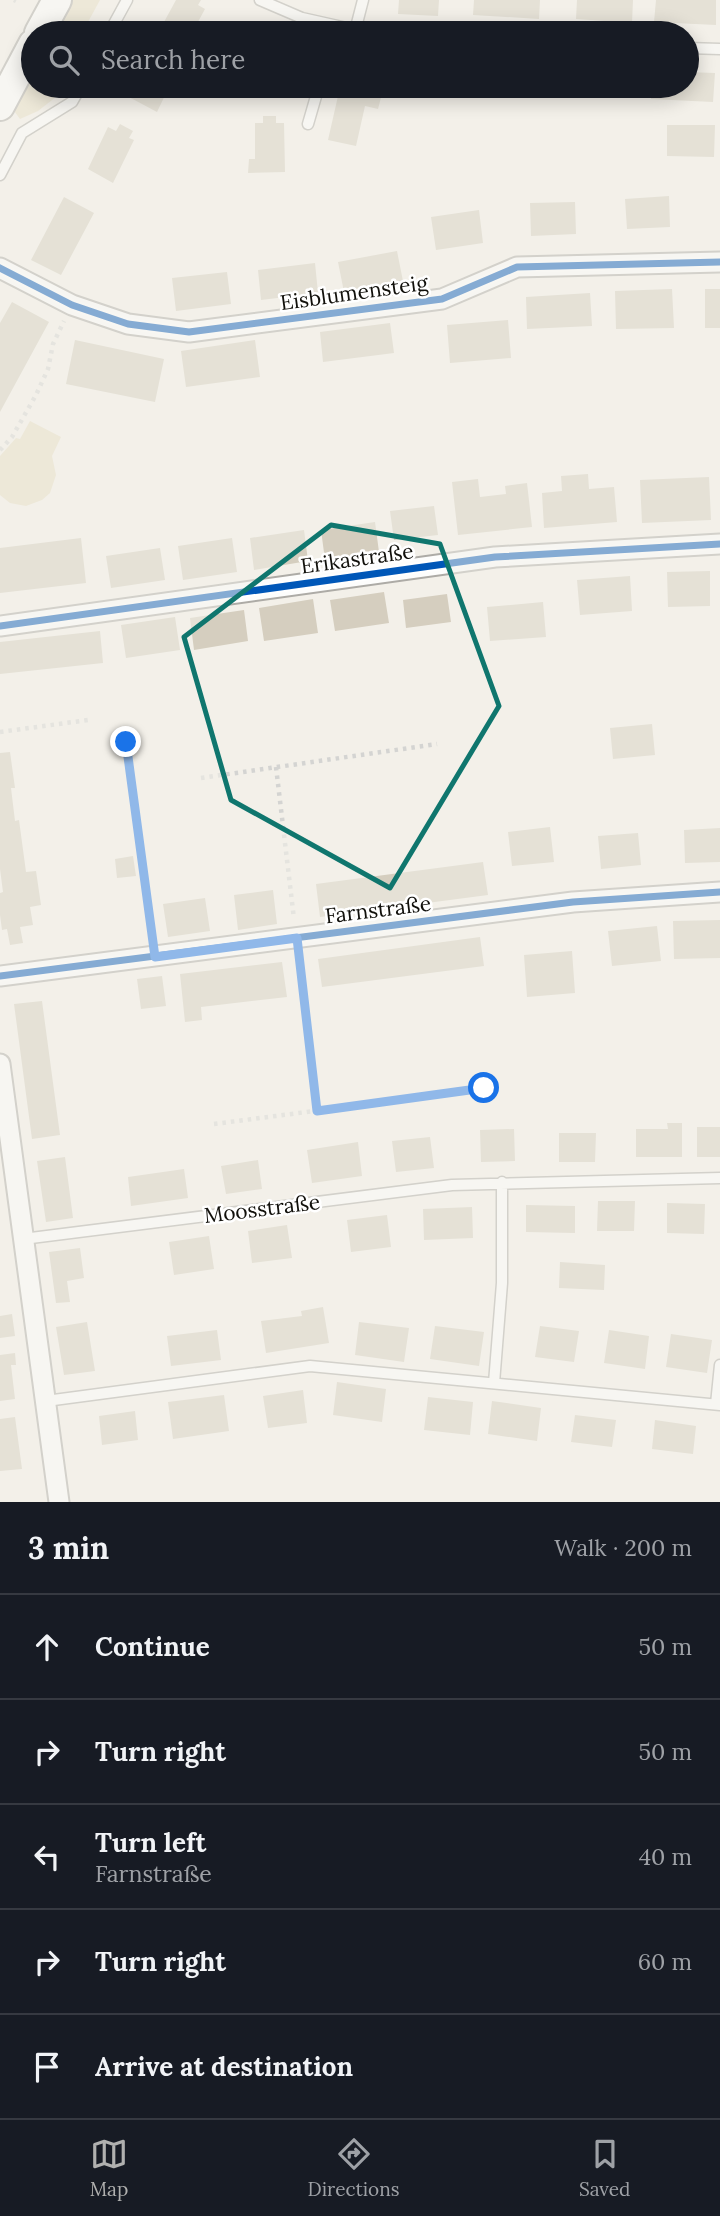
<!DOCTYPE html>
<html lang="en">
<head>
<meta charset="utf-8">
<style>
  body { margin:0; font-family:Lora,serif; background:#20242c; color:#f1f3f6 }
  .stop { position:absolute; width:21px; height:21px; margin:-16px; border:5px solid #1a73e8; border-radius:50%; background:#fff }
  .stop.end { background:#1a73e8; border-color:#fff; box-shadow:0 2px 7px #0008 }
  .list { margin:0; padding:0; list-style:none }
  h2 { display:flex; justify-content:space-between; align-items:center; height:91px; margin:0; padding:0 28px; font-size:30px }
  h2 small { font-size:23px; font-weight:400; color:#9ea1a6 }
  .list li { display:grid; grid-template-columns:46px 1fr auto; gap:21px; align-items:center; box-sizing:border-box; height:105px; padding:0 28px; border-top:2px solid #363941 }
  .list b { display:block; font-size:26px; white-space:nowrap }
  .list p { margin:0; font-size:23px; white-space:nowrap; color:#9ea1a6 }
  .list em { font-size:23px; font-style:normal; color:#9ea1a6 }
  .icon { flex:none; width:38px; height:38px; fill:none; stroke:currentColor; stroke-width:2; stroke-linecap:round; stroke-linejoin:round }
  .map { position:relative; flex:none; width:720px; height:1502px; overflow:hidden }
  .search { position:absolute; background:#171b24; box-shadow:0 4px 18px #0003; left:21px; right:21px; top:21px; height:77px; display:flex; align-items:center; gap:18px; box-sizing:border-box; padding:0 24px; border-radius:38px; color:#9ea1a6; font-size:26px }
  .sheet { height:616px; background:#171b24 }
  nav { display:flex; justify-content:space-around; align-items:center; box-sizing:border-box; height:98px; border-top:2px solid #363941; background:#171b24; font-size:19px; color:#9ea1a6 }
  nav a { display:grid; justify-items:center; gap:4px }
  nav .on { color:#b0b0af }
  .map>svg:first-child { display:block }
</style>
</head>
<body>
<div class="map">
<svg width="720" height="1502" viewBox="0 0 720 1502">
  <rect width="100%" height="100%" fill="#f3f0e9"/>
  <!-- green -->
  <path fill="#e7ddc4" d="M71,0h29l-18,33h-30z
    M33,68v18h37l-32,25 -18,8 -8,-11z
    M30,421l31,16 -9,19 4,19 -6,18 -8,7 -16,6 -16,-3 -10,-8v-39l16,-18 4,1z"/>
  <!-- building -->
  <path fill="#d5cebf" d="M176,0h25l-3,5 7,4 -13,24h-34z
    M399,0h40l-1,16 -40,-2z
    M474,0h66l-1,19 -66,-4z
    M577,0h56l-1,23 -56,-4z
    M656,0h60v25l-62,-3z
    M233,21l9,4 -3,8h-10z
    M687,72l28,1 -2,29 -62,-3 1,-13h35z
    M132,86h51l-3,6 -11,-5 -12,25 -30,-16z
    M347,86h37l-6,23 -13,-3 -9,40 -28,-6 10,-44 6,1z
    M438,86h64l-1,6h-15l-49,-3z
    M562,86h37l-1,12 -36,-3z
    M263,116h13v7h8l1,49 -37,1 1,-14h6v-36h8z
    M120,124l13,7 -4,7 5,2 -21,43 -25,-14 20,-42 8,4z
    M667,125h48l-1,32 -47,-1z
    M669,196l1,31 -43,2 -2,-30z
    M64,197l30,16 -33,62 -30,-15z
    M575,202l1,32 -45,2 -1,-33z
    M479,210l4,33 -47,7 -5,-33z
    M397,251l6,30 -59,11 -6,-30z
    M315,263l3,30 -57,7 -3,-30z
    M227,272l4,32 -55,7 -4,-33z
    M672,289l2,39 -58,1 -1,-38z
    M705,289h15v39h-15z
    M590,293l2,33 -65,3 -1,-32z
    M12,302l37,20 -49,90v-89z
    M508,320l3,38 -61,5 -3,-38z
    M390,323l4,30 -71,9 -3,-30z
    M75,340l89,19 -9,43 -89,-18z
    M255,340l5,37 -74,10 -5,-36z
    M588,474l1,15 25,-2 3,35 -73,6 -2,-35 20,-2 -1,-15z
    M709,477l2,43 -69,3 -2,-43z
    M478,479l2,18 26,-3 -1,-8 22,-3 5,44 -74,8 -6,-53z
    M434,506l4,29 -44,5 -4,-29z
    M375,522l4,30 -54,8 -4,-30z
    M304,530l4,31 -54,9 -4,-32z
    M81,538l5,45 -86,10v-45z
    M232,538l5,34 -54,8 -5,-34z
    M160,548l5,32 -54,8 -5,-32z
    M710,571v35l-42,1 -1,-35z
    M630,576l2,35 -52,4 -3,-35z
    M384,592l5,31 -54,8 -5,-31z
    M447,594l4,28 -45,6 -3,-28z
    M313,599l5,34 -54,8 -5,-33z
    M543,602l3,35 -56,4 -3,-34z
    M244,610l4,31 -54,9 -4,-32z
    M175,617l5,33 -54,8 -5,-33z
    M100,631l3,32 -103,11v-32z
    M652,724l3,31 -42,4 -3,-31z
    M10,752l5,36h-4l4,33 4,-1 7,52 10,-1 5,34 -11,2 3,18 -13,2 3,16 -13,2 -3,-16 -5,1 -2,-15v-22l3,-1 -3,-23v-116z
    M550,827l4,35 -42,4 -4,-34z
    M720,828v34l-35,1 -1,-33z
    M638,833l3,32 -40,4 -3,-33z
    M133,856l3,20 -19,2 -2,-19z
    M483,862l5,33 -168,22 -4,-33z
    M273,890l4,34 -39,6 -4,-35z
    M205,898l5,33 -42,6 -5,-33z
    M720,920v38l-46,1 -1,-38z
    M657,926l4,35 -49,5 -4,-35z
    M480,937l4,29 -162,21 -4,-28z
    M572,951l3,42 -48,4 -3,-42z
    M282,962l5,35 -86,10 1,13 -17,2 -5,-48z
    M162,976l4,30 -25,3 -4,-30z
    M42,1001l18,134 -28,4 -18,-135z
    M667,1123h15v34h-46v-28h32z
    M697,1127h23v30h-23z
    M514,1129l1,32 -34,1 -1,-32z
    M559,1133h37l-1,29h-36z
    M430,1137l4,31 -38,4 -4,-31z
    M358,1142l4,34 -50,7 -5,-33z
    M65,1157l8,61 -27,4 -9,-61z
    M258,1160l4,29 -36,5 -5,-28z
    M184,1169l4,29 -57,8 -3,-29z
    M598,1201h37l-1,30h-37z
    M667,1203l38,1 -1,30 -37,-1z
    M526,1205l49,1v27l-49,-1z
    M472,1207l1,31 -49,2 -1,-31z
    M387,1215l4,32 -40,5 -4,-32z
    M287,1225l5,33 -40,5 -4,-32z
    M209,1236l5,33 -40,6 -5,-33z
    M80,1248l4,30 -17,3 3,21 -14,1 -7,-51z
    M560,1262l45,3 -1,25 -45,-2z
    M323,1307l6,36 -63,10 -5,-32 41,-5 -1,-5z
    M12,1314l3,22 -15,2v-22z
    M87,1322l8,49 -31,4 -8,-48z
    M359,1322l50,6 -5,34 -49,-7z
    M435,1326l49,6 -5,34 -49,-7z
    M540,1326l39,5 -5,31 -39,-5z
    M217,1330l4,30 -50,6 -4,-30z
    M609,1330l40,6 -4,33 -41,-6z
    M671,1334l41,6 -5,33 -41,-6z
    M15,1353l1,12h-5l4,34 -15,2v-46z
    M337,1382l49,7 -4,33 -49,-7z
    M303,1390l4,33 -39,5 -5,-32z
    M224,1395l5,36 -56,8 -5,-37z
    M428,1397l45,5 -3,33 -46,-5z
    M492,1401l49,7 -4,33 -49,-7z
    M135,1411l3,29 -36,5 -3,-29z
    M575,1415l41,5 -4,27 -41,-5z
    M15,1417l7,52 -22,2v-52z
    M655,1420l41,6 -3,28 -41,-5z"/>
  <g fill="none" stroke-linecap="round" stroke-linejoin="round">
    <!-- lane casing -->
    <g stroke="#adaba6" stroke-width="13">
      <path id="lane" d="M260,0l42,18 67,15
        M355,31l8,-31
        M109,33l18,-33
        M687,48l33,1
        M308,124l11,-38
        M0,175l22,-42 50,-31 9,-16
        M23,1239l429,-54 268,-7
        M494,1383l8,-100v-101
        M46,1401l264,-35 410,39
        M716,1404l4,-39"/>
    </g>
    <!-- street casing -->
    <g stroke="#adaba6" stroke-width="23">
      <path id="street" d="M0,268l72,37 56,19 61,8 253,-33 75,-32 203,-5
        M0,626l495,-69 225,-13
        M0,976l573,-74 147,-10
        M0,1064l59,438"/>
    </g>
    <!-- secondary casing -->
    <g stroke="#adaba6" stroke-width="32">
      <path id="secondary" d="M39,33l18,-33
        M0,106l33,-62"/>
    </g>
    <!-- path -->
    <path stroke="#d4d4d2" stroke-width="4.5" stroke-dasharray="3.5 5" stroke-linecap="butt" d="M14,0l2,1
      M0,450l12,-13 24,-42 12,-26 5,-25 11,-23
      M0,732l88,-12
      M126,742l26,197
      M276,767l18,152
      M201,778l236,-34
      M299,955l18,156
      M214,1124l270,-35"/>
    <!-- lane -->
    <use href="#lane" stroke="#fdfdfc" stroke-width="10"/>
    <!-- street -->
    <use href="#street" stroke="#fdfdfc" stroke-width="19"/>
    <!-- secondary -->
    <use href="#secondary" stroke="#fdfdfc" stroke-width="28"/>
    <!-- cycleway casing -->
    <g stroke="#fff" stroke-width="11">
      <path id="cycleway" d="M0,268l72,37 56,19 61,8 253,-33 75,-32 203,-5
        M0,626l495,-69 225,-13
        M0,976l573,-74 147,-10"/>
    </g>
    <!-- cycleway -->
    <use href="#cycleway" stroke="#0057b8" stroke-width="7"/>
  </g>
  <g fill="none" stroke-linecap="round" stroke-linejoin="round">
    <!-- route -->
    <path stroke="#1a73e8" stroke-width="9" d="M126,742l29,215 142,-19 20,173 167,-23"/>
  </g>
  <!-- marked area -->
  <path d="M0 0H720V1502H0ZM331,525l109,19 59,162 -109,182 -159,-88 -47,-163z" fill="#f3f0e9" fill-opacity=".55" fill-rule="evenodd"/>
  <path fill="none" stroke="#0f766e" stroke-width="5" stroke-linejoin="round" d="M331,525l109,19 59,162 -109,182 -159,-88 -47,-163z"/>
  <g text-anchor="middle" stroke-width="5" stroke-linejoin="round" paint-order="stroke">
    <!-- street labels -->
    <g font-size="21" fill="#11100b" stroke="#fff">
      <text transform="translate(354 293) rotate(-8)" y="7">Eisblumensteig</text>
      <text transform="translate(357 559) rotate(-8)" y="7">Erikastraße</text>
      <text transform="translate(378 910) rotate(-7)" y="7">Farnstraße</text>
      <text transform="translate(262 1209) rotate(-7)" y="7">Moosstraße</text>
    </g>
  </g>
</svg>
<div class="stop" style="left:484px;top:1088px"></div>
<div class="stop end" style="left:126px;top:742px"></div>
<div class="search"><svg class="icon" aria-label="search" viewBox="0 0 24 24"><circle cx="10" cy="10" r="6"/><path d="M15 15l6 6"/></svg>Search here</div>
</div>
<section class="sheet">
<h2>3 min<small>Walk · 200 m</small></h2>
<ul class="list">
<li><svg class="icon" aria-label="ahead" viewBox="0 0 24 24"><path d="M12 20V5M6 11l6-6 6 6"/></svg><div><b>Continue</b></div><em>50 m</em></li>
<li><svg class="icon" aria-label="right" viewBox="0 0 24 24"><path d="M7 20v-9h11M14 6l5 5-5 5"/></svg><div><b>Turn right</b></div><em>50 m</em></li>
<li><svg class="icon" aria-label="left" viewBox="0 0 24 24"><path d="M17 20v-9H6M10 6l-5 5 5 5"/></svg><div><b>Turn left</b><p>Farnstraße</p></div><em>40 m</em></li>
<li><svg class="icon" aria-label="right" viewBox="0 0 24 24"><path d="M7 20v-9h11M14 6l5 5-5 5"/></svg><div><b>Turn right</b></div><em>60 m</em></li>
<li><svg class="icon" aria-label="arrive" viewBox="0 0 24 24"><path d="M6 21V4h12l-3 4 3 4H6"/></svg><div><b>Arrive at destination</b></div></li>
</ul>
</section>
<nav>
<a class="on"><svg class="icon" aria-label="map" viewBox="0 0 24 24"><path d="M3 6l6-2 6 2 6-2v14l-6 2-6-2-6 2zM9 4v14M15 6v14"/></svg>Map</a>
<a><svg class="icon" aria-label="directions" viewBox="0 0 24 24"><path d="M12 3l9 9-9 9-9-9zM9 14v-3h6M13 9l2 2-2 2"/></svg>Directions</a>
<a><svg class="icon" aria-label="saved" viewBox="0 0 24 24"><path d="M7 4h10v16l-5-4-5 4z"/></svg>Saved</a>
</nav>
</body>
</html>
